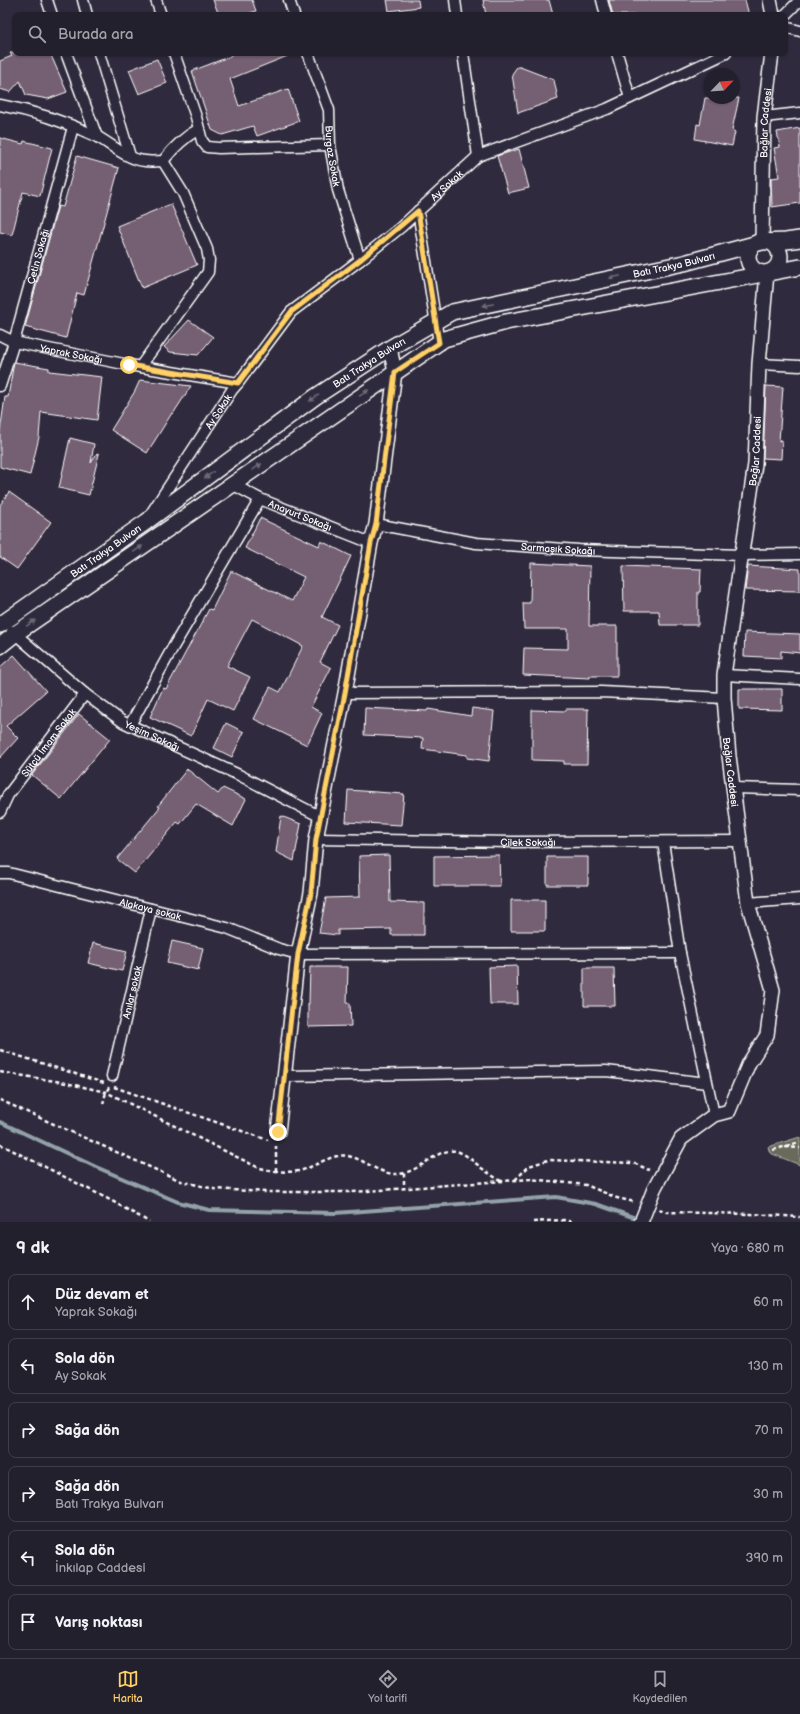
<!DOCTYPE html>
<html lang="tr">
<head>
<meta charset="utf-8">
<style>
  body { margin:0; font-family:"Balsamiq Sans",sans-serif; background:#2f2d3a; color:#f1f3f6 }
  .compass { position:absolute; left:704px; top:68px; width:36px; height:36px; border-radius:50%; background:#23202e; box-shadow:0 1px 3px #0004; rotate:65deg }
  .stop { position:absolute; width:12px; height:12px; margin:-9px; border:3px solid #ffd166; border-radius:50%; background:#fff }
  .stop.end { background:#ffd166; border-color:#fff; box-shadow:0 1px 4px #0008 }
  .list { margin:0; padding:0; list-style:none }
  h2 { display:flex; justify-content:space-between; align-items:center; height:52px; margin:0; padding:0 16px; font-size:17px }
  h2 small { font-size:13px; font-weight:400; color:#a3a3aa }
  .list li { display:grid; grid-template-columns:26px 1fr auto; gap:12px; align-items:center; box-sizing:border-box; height:56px; margin:0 8px 8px; padding:0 8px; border:1px solid #403e4a; border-radius:8px }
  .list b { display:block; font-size:15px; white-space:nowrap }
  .list p { margin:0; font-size:13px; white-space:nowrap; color:#a3a3aa }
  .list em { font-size:13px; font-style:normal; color:#a3a3aa }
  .icon { flex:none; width:22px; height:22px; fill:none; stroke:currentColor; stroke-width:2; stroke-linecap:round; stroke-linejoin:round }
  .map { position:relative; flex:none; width:800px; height:1222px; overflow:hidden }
  .search { position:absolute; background:#23202e; box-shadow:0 1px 3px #0004; left:12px; right:12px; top:12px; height:44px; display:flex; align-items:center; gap:10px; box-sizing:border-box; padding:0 14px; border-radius:8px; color:#a3a3aa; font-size:15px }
  .sheet { height:436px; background:#23202e }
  nav { display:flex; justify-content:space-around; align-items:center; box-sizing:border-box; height:56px; border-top:1px solid #403e4a; background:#23202e; font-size:11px; color:#a3a3aa }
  nav a { display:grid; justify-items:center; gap:2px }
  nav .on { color:#ffd166 }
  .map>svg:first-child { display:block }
</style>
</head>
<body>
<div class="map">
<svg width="800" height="1222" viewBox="0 0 800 1222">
  <rect width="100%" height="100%" fill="#2f2a3d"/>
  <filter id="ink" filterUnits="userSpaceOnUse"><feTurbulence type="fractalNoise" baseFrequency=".025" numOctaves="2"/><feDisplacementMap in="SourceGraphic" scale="8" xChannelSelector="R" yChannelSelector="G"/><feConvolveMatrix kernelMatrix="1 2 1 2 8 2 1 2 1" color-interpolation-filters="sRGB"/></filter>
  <g filter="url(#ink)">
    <!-- green -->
    <path fill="#696a5b" stroke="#b4b4ad" d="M800,1137v28l-30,-12 -2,-6z"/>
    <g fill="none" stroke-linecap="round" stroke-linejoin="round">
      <!-- stream -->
      <path stroke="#93a2aa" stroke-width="4" d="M0,1122l96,45 82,35 31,8 126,3 221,-16 40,7 45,16"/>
    </g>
    <!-- building -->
    <path fill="#755e73" stroke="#fff" d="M213,0h39l4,11 -11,4h-26z
      M387,0h31l1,7 -30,4z
      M483,0h66l4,15h-67z
      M609,0h136l4,15h-136z
      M10,53h40l17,39 -19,7 -22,-4 -6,-14 -10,11 -10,-3v-28l12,-5z
      M230,53h65l-65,26 9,27 49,-17 11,32 -42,15 -4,-10 -31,9 -10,-5 -20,-59 39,-15z
      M157,59l10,24 -28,11 -10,-24z
      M517,67h3l34,13 4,19 -40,14 -6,-39z
      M705,98h34l-7,32 3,2 -3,14 -37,-7 2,-15 3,1z
      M800,128v75l-28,4 -1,-29 8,-1 -5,-29 6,-1 -3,-15z
      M0,138l23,6 1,-3 28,7 -12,48 -17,-4 -11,43 -12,-3z
      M519,149l10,39 -21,5 -11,-37z
      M77,156l42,12 -35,127 -7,-2 -11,45 -41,-11 33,-121 5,1z
      M171,204l26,61 -55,23 -25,-62z
      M189,320l24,17 -15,18 -28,-3 -6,-5z
      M14,362l35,6v3l53,6 -5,43 -56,-8 -2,25 -9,38 -30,-8v-35l5,-35h3z
      M140,380l51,6 -18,28 -1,-1 -25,40 -36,-23 24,-39z
      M766,386l17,1 -4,54 3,-1 -1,19 -18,-1z
      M70,438l24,6 -3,19 6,-10 2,1 -10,41 -30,-7z
      M9,492l42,30 -34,47 -17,-12v-52z
      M260,518l59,28 2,-5 30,15 -29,61 16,8 -18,37 11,6 -20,39 11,6 -15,32 -53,-26 16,-32 10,5 23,-46 -51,-27 -25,47 23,11 -17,34 -25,-12 -17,37 -41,-19 13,-29 3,1 43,-80 3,1 19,-39 61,30 12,-24 -59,-29z
      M531,563l59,3 -1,60h28v50h-27v2l-67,-3 1,-27 44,1v-20h-44l-1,-26h7z
      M623,566l78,3 -1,23h-2v33h-38l-1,-14h-35z
      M748,566l52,3v22l-55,-1z
      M745,632l55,2v19l-19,-2v7l-37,-2z
      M14,655l32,36 -40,35 12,12 -18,20v-91z
      M739,689h43v21l-43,-1z
      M365,708l62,3 1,-2 43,7 1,-8 22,3 -5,50 -22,-3v-3l-45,-6 1,-11 -59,-3z
      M566,709h22l-1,55h-23v-3l-32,-1v-50l34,1z
      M79,714l31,25 -49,60 -29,-24z
      M226,723l18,9 -12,25 -18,-9z
      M187,769l31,25 5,-6 23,11 -13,27 -37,-22 -16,20 -3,-2 -42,51 -18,-14 43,-52 -2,-1z
      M348,790l56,4 -3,31 -55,-3z
      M281,816l20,8 -7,37 -18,-9z
      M389,855l1,47 34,1v32h-33v-6l-53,1v5l-19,-2 7,-35 34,-1 -1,-41z
      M499,855l1,31h-66v-30z
      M547,857h41v28h-41z
      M511,900h34v31h-34z
      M172,941l31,7 -5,22 -31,-7z
      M93,943l34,8 -5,20 -34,-8z
      M517,966l1,38h-28l-1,-37z
      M310,967h38l-1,36h3l1,23 -43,1v-23h1z
      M584,968h30l1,38h-31z"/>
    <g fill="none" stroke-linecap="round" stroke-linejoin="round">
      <!-- minor casing -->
      <g stroke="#fff" stroke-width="13">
        <g id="minor">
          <path d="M47,0l5,15"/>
          <path d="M83,0l4,15"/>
          <path d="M156,0l5,15"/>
          <path d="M289,0l5,15"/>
          <path d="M455,0l2,15"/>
          <path d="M602,0l4,15"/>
          <path d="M785,15l15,-15"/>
          <path d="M785,27l15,4"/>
          <path d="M66,53l31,84"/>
          <path d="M99,53l31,103"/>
          <path d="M174,53l22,64 6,24 5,6 12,1 111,-3"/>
          <path id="s1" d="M308,53l21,57 1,35 8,45 22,70"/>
          <path d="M463,53l15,103"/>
          <path d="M617,53l13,45"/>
          <path d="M0,105c33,6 66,17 96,31 15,8 32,24 49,25 6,1 12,0 18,0 11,-14 21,-24 36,-32"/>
          <path d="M764,117l36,-4"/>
          <path d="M418,211l21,132"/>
          <path id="s2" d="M0,335l14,7 115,23 109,18"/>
          <path d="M759,364l41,2"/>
          <path d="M140,367l68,-95 1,-12 -2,-11 -24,-56 -20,-32"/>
          <path id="s3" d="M0,386l14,-44 59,-215"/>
          <path id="s4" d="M232,484l28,15 111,44"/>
          <path id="s5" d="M150,515l82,-125 6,-7 53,-71 69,-52 41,-33 77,-71 129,-47 119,-56"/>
          <path id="s6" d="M376,524l100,19 103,7 163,5 58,-1"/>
          <path id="s7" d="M12,631l73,63 38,28 116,53 82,42"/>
          <path d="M724,675l76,4"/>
          <path d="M345,693l256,-1 123,6"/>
          <path d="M130,725l42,-76 88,-150"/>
          <path d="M734,788l66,2"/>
          <path id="s8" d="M0,812l8,-17 77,-101"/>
          <path id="s9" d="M316,839l196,3 227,-1"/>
          <path d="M663,842l17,111 34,162"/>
          <path id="s10" d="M0,873h9l218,55 52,21 19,5 382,-1"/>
          <path d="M748,903l52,-4"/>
          <path id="s11" d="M112,1076l39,-167"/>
          <path d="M285,1076l321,-5 101,12"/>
        </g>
      </g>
      <!-- tertiary casing -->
      <g stroke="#fff" stroke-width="16">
        <g id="tertiary">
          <path d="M770,0l3,15"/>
          <path id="s12" d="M762,242l2,-125 8,-64"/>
          <path d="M278,1132l20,-178 13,-61 5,-54 29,-146 26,-150 5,-19 19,-152 -5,-24"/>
          <path id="s13" d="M654,1189l27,-50 33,-24 15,-4 20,-48 18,-28 6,-45 -25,-87 -19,-147 -5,-58v-23l31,-211 4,-100 8,-91"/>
        </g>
      </g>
      <!-- secondary casing -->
      <g stroke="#fff" stroke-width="18">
        <g id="secondary">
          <circle cx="764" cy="257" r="16"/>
          <path id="s14" d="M0,625l146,-103 169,-125 75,-49 62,-36 232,-49 78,-21 24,-1 14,-2"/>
          <path d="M0,646l15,-12 429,-295 62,-17 294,-55"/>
        </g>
      </g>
      <!-- path -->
      <path stroke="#fff" stroke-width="2.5" stroke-dasharray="4 3" stroke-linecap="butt" d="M0,1050l104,33
        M0,1072l61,10 45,10 151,75c13,4 28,6 42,4 13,-3 26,-13 39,-15 21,-4 37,19 60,18 24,-2 37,-26 58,-23 12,3 20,14 30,20 5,4 10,7 15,10
        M114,1087l154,53
        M0,1100l181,81 33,8 52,3h87l177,-13 56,6 31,13 18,4
        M103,1104l3,-12 4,-6
        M0,1144l112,57 37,21
        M785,1147l15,1
        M773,1150l27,-8
        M276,1171v-28
        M404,1173v16
        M515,1180l14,-14 19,-6 86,3 15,7
        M659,1209l8,3 84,2 49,3
        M533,1222l30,-2 11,2"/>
      <!-- minor -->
      <use href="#minor" stroke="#2f2a3d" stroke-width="10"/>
      <!-- tertiary -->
      <use href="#tertiary" stroke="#2f2a3d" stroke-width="13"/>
      <!-- secondary -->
      <use href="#secondary" stroke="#2f2a3d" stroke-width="15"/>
      <!-- tertiary-bridge casing -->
      <g stroke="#fff" stroke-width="16" stroke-linecap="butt">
        <path id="tertiary-bridge" d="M641,1222l13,-33"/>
      </g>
      <!-- tertiary-bridge -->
      <use href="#tertiary-bridge" stroke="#2f2a3d" stroke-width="13"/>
    </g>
    <!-- one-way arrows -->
    <defs><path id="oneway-solid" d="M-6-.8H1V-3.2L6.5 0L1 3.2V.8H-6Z"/></defs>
    <g fill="#6d6a77">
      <use href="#oneway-solid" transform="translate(615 277) rotate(168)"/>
      <use href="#oneway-solid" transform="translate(488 305) rotate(168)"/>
      <use href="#oneway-solid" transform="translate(364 393) rotate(-35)"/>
      <use href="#oneway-solid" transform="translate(314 398) rotate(145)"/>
      <use href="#oneway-solid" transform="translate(257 467) rotate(-35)"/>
      <use href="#oneway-solid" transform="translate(209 475) rotate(144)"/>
      <use href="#oneway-solid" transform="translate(138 549) rotate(-35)"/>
      <use href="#oneway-solid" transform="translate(31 623) rotate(-35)"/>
    </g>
  </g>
  <g fill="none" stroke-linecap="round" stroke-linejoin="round" filter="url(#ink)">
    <!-- route -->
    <path stroke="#ffd166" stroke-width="5" d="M129,365l109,18 53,-71 69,-52 58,-49 21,132 -44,29 -19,152 -5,19 -26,150 -29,146 -5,54 -13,61 -20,178"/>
  </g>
  <g text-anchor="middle" stroke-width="3" stroke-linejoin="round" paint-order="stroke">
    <!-- street labels -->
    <g font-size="10" fill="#fff" stroke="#2f2a3d">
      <text dy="4" stroke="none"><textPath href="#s12" startOffset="119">Bağlar Caddesi</textPath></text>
      <text dy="4" stroke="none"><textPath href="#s1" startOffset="107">Burgaz Sokak</textPath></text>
      <text dy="4" stroke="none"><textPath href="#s5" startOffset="448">Ay Sokak</textPath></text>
      <text dy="4" stroke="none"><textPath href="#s3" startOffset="135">Çetin Sokağı</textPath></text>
      <text dy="4" stroke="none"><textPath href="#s14" startOffset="777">Batı Trakya Bulvarı</textPath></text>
      <text dy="4" stroke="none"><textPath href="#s2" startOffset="74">Yaprak Sokağı</textPath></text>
      <text dy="4" stroke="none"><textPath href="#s14" startOffset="453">Batı Trakya Bulvarı</textPath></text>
      <text dy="4" stroke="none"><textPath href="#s5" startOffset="124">Ay Sokak</textPath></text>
      <text dy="4" stroke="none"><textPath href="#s13" startOffset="790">Bağlar Caddesi</textPath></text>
      <text dy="4" stroke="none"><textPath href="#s4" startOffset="75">Anayurt Sokağı</textPath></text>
      <text dy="4" stroke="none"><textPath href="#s6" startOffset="184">Sarmaşık Sokağı</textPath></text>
      <text dy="4" stroke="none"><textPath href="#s14" startOffset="129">Batı Trakya Bulvarı</textPath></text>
      <text dy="4" stroke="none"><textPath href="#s7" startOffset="176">Yeşim Sokağı</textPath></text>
      <text dy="4" stroke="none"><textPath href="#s8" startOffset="85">Sütçü İmam Sokak</textPath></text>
      <text transform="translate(731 772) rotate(83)" y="4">Bağlar Caddesi</text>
      <text dy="4" stroke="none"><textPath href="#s9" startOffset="212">Çilek Sokağı</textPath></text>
      <text dy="4" stroke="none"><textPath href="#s10" startOffset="155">Alakaya sokak</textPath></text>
      <text dy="4" stroke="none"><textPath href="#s11" startOffset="86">Anılar sokak</textPath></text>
    </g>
  </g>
</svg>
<svg class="compass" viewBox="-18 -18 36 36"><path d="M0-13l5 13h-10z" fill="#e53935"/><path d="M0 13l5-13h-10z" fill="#a3a3aa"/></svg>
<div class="stop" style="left:129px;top:365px"></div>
<div class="stop end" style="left:278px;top:1132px"></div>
<div class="search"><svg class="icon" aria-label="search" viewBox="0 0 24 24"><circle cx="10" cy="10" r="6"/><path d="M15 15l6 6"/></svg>Burada ara</div>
</div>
<section class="sheet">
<h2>9 dk<small>Yaya · 680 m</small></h2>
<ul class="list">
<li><svg class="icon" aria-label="ahead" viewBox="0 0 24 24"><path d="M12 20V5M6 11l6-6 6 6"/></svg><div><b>Düz devam et</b><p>Yaprak Sokağı</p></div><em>60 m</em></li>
<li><svg class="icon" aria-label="left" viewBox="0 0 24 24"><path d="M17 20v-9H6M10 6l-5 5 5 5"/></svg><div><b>Sola dön</b><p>Ay Sokak</p></div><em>130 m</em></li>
<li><svg class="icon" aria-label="right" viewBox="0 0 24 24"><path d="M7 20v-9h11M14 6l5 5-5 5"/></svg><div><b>Sağa dön</b></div><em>70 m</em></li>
<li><svg class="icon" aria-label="right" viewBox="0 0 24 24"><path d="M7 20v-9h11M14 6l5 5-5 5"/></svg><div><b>Sağa dön</b><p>Batı Trakya Bulvarı</p></div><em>30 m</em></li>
<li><svg class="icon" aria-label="left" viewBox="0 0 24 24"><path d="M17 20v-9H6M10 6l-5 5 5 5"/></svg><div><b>Sola dön</b><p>İnkılap Caddesi</p></div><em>390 m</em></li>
<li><svg class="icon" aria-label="arrive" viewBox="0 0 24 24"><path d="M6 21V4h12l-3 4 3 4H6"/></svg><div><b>Varış noktası</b></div></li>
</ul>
</section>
<nav>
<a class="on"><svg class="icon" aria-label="map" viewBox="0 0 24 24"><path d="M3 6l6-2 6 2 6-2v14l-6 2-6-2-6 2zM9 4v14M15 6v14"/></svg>Harita</a>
<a><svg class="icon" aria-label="directions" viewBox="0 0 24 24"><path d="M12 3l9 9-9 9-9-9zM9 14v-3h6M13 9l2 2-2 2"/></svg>Yol tarifi</a>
<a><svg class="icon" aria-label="saved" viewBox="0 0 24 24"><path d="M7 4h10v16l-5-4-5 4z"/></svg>Kaydedilen</a>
</nav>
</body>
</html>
